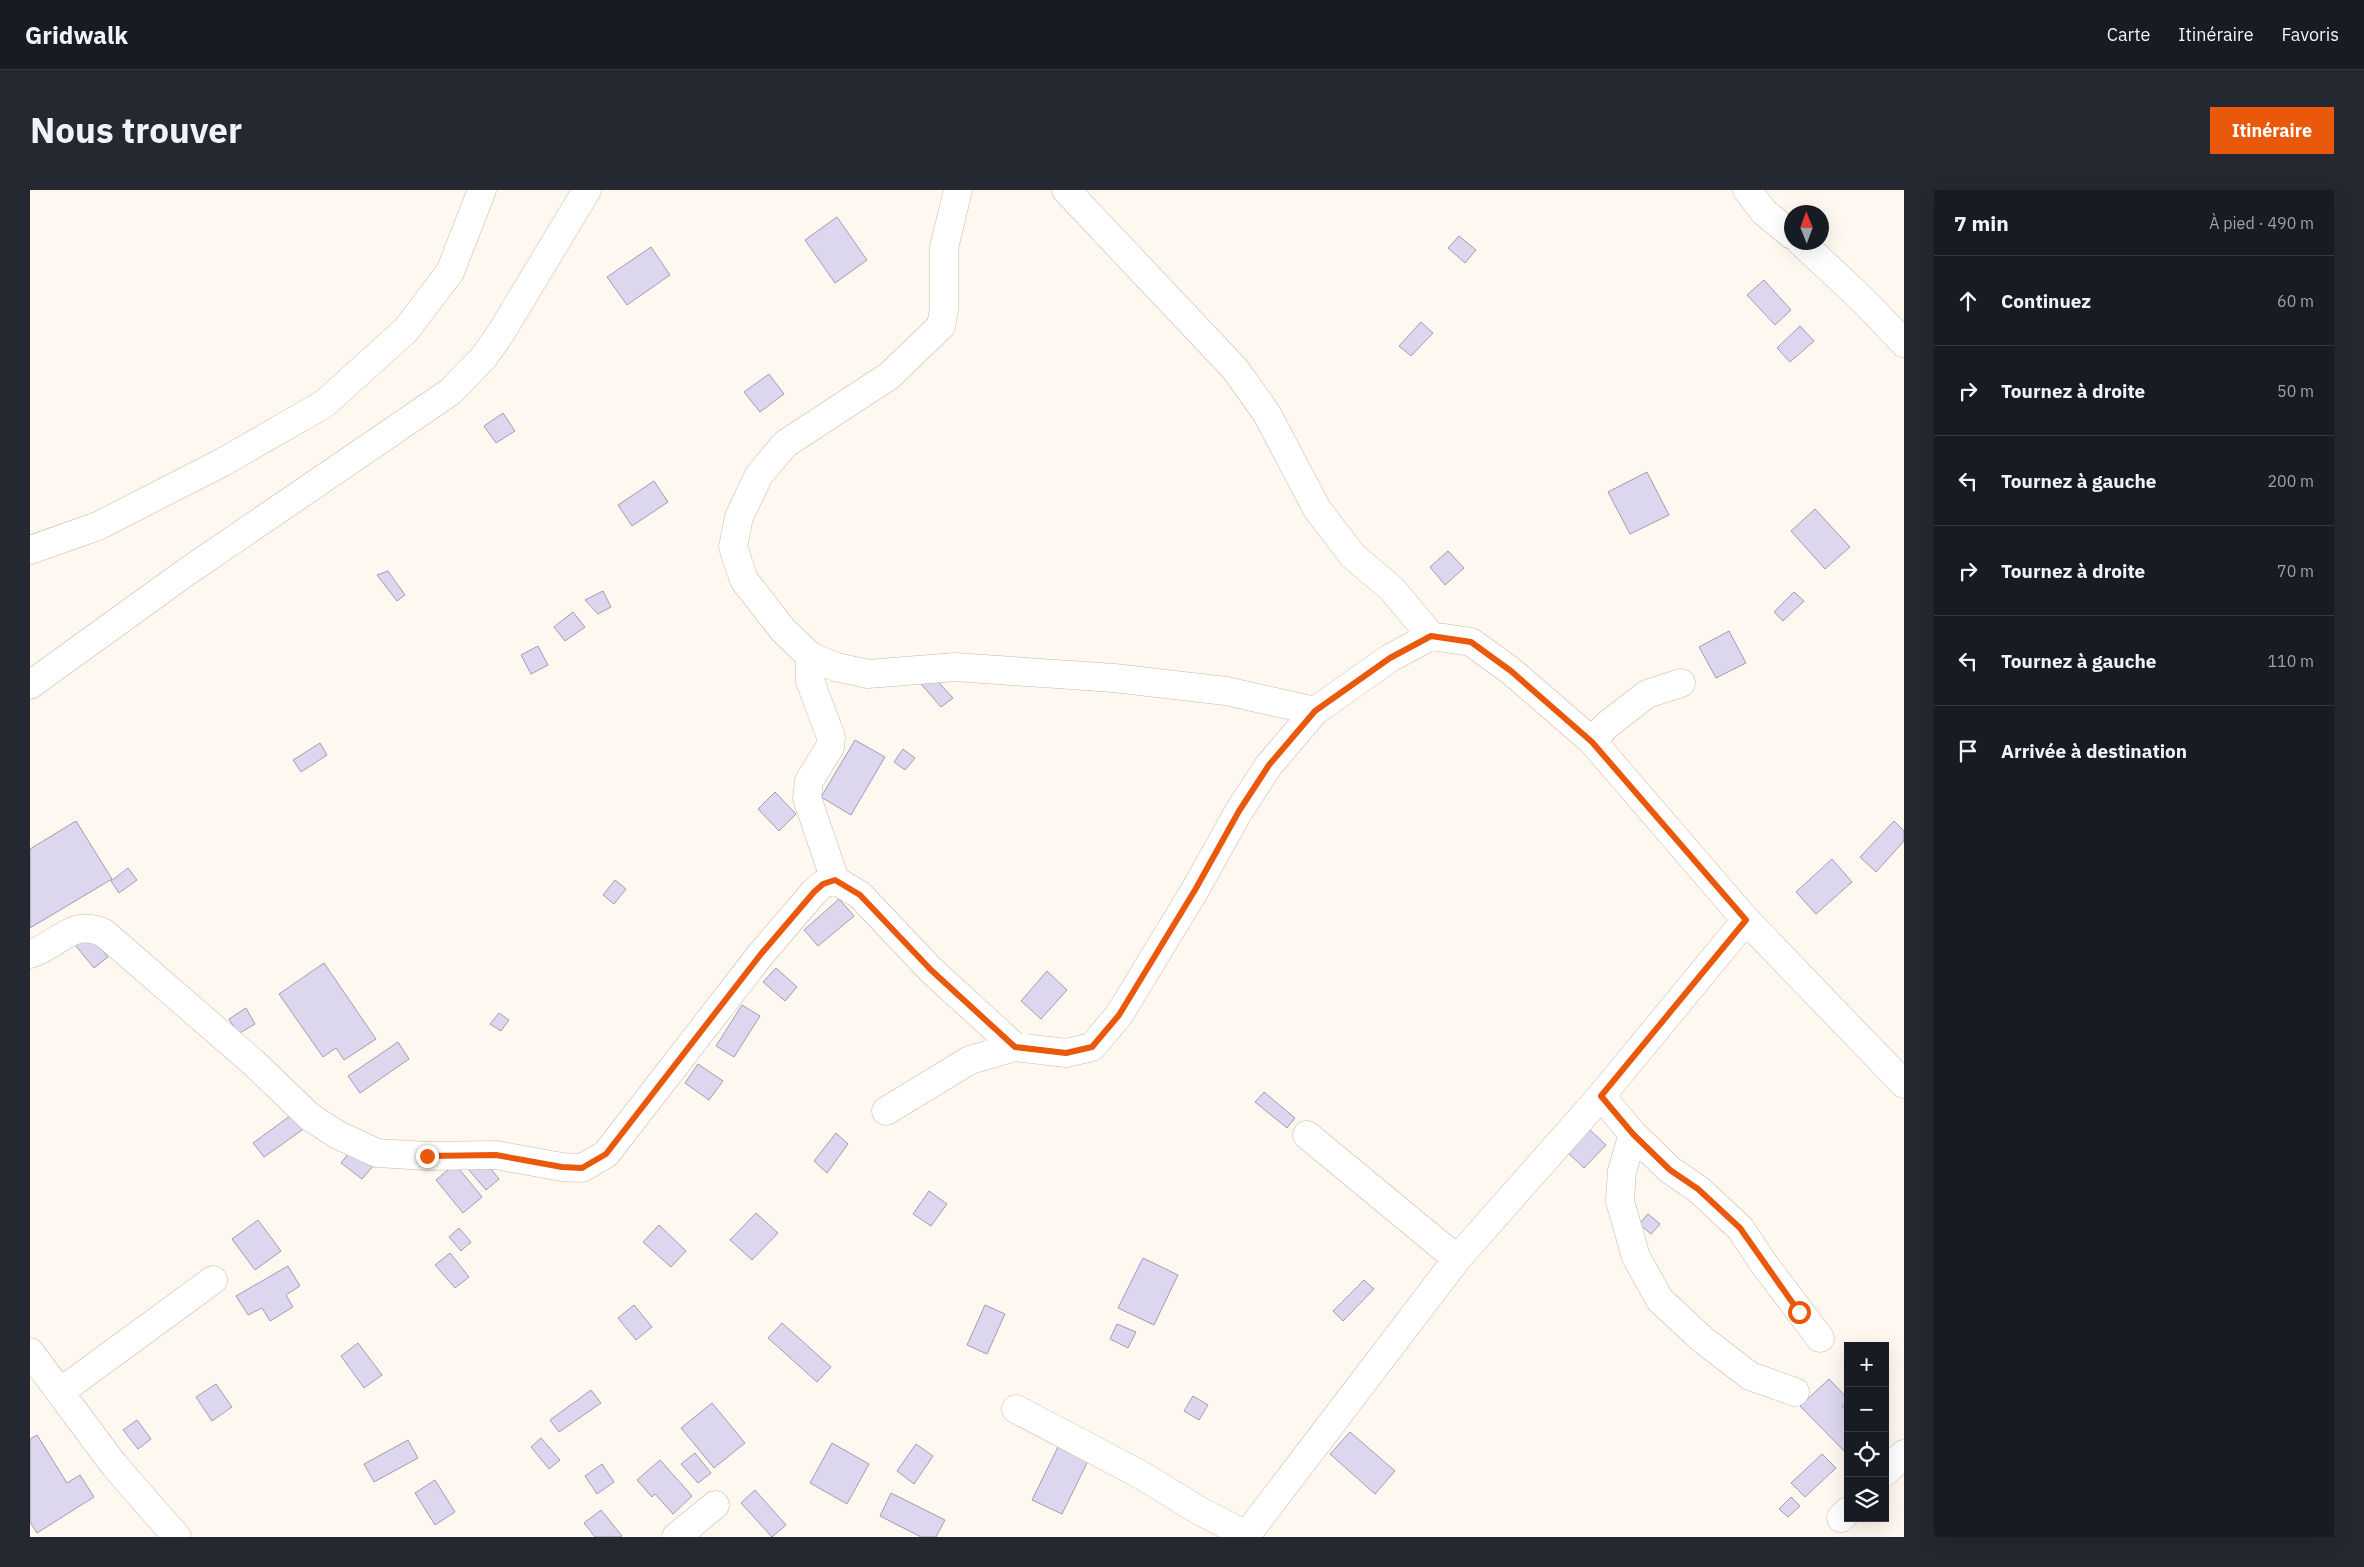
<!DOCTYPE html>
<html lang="fr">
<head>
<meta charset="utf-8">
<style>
  body { margin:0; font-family:"IBM Plex Sans",sans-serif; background:#242831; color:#f1f3f6 }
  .controls { position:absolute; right:15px; bottom:15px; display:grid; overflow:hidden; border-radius:0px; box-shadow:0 5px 20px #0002 }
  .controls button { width:45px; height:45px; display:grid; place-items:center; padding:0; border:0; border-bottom:1px solid #363941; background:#171b24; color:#f1f3f6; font:25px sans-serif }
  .compass { position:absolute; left:1754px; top:15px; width:45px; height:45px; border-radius:50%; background:#171b24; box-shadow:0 5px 20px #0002; rotate:359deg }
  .stop { position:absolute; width:15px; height:15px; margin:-11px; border:4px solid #ea580c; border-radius:50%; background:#fff }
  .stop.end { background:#ea580c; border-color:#fff; box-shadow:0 1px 5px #0008 }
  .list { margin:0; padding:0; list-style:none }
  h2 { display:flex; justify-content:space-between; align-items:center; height:65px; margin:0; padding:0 20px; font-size:21px }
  h2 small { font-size:16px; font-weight:400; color:#9ea1a6 }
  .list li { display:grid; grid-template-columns:32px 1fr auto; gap:15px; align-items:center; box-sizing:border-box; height:90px; padding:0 20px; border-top:1px solid #363941 }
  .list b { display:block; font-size:19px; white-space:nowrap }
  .list em { font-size:16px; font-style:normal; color:#9ea1a6 }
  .icon { flex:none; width:28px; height:28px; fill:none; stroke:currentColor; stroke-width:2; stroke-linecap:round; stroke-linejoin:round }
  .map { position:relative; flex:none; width:1874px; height:1347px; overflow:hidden; border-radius:0px }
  header { display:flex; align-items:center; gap:30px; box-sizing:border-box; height:70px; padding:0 25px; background:#171b24; border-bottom:1px solid #363941 }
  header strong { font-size:24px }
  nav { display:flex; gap:28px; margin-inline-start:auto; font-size:18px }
  .intro { display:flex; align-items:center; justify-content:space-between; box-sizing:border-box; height:120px; padding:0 30px }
  h1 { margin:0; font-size:35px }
  .button { padding:12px 22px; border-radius:0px; background:#ea580c; color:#fff; font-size:18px; font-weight:700 }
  main { display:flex; gap:30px; padding:0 30px }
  aside { flex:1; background:#171b24; border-radius:0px; box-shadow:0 5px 20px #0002 }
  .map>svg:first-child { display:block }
</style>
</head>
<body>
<header>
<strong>Gridwalk</strong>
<nav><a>Carte</a><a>Itinéraire</a><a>Favoris</a></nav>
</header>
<div class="intro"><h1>Nous trouver</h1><a class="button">Itinéraire</a></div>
<main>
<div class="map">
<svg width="1874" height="1347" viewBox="0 0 1874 1347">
  <rect width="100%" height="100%" fill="#fef8f0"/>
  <!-- building -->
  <path fill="#dcd7ee" stroke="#a19cb1" d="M807,27l30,43 -32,23 -30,-43z
    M1429,46l17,14 -11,13 -17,-15z
    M621,57l19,28 -43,30 -20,-28z
    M1734,90l27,30 -16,15 -28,-30z
    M1391,132l12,11 -22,23 -12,-10z
    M1770,136l14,15 -24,21 -13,-14z
    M739,184l15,20 -24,18 -16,-20z
    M473,223l12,18 -19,12 -12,-17z
    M1617,282l22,43 -39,19 -22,-42z
    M624,291l14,21 -36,24 -14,-21z
    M1785,319l35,38 -25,22 -34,-38z
    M1418,361l16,17 -19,17 -15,-18z
    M358,381l17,24 -8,6 -20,-26z
    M573,401l8,16 -13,7 -13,-14z
    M1764,402l10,9 -21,20 -9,-9z
    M543,422l12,15 -20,14 -11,-14z
    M1699,441l17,32 -30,15 -17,-31z
    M508,456l10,19 -17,9 -10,-19z
    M901,484l22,24 -12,9 -20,-23z
    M825,550l30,17 -34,58 -30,-18z
    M290,553l7,12 -26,17 -8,-12z
    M873,559l12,9 -10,12 -11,-8z
    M745,602l21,22 -17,17 -21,-22z
    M46,631l36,58 -82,49v-79z
    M1864,631l10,10v10l-28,31 -16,-15z
    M1802,669l20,23 -36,32 -20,-22z
    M98,678l9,12 -18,13 -8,-12z
    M585,690l11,9 -12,15 -11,-9z
    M809,709l15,17 -36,30 -14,-16z
    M59,744l19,23 -14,11 -19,-23z
    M294,773l52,76 -32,21 -8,-12 -13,9 -44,-63z
    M746,778l21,19 -12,14 -22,-19z
    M1017,781l20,19 -26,29 -20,-18z
    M712,815l18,11 -26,41 -18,-11z
    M216,818l9,16 -17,10 -9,-15z
    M469,823l10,7 -8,11 -11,-7z
    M368,852l11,17 -49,34 -12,-17z
    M668,874l25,17 -14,19 -24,-17z
    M1234,902l31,26 -8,10 -32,-26z
    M264,923l11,15 -41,29 -11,-14z
    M1558,938l18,17 -22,23 -18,-17z
    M806,943l12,11 -21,29 -13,-12z
    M322,959l22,16 -12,14 -21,-16z
    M453,969l16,20 -13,11 -17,-20z
    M425,974l27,33 -19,16 -27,-33z
    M899,1001l18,13 -16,22 -18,-12z
    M726,1023l22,20 -26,27 -22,-20z
    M1618,1024l12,10 -9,10 -12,-10z
    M228,1030l23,31 -26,19 -23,-31z
    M629,1035l27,26 -15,16 -28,-25z
    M429,1038l12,14 -10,9 -12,-14z
    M420,1063l19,24 -14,11 -20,-23z
    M1113,1068l35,17 -24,50 -36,-17z
    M258,1076l12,20 -14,9 7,12 -23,14 -8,-13 -14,7 -12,-19z
    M1334,1090l10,9 -31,32 -10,-10z
    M604,1115l18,22 -16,13 -18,-22z
    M955,1115l20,9 -18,40 -20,-9z
    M752,1133l49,44 -14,15 -49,-44z
    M1087,1134l19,8 -8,16 -18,-9z
    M328,1153l24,32 -18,13 -23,-32z
    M1799,1189l19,20 -6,7 6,6v43l-48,-49z
    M186,1194l16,23 -20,14 -16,-24z
    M561,1200l10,13 -42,29 -9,-12z
    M1163,1206l15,9 -9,15 -15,-9z
    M682,1213l33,40 -31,25 -33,-40z
    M107,1230l14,19 -13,10 -15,-19z
    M1320,1242l45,39 -20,23 -45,-40z
    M7,1245l30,48 13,-8 14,22 -57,36 -7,-11v-83z
    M511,1248l19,22 -11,9 -18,-22z
    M378,1250l10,18 -44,24 -10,-18z
    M802,1253l37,21 -22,40 -37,-21z
    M886,1254l17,12 -19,28 -17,-13z
    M1028,1257l30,14 -26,53 -30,-14z
    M665,1263l16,20 -13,10 -17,-19z
    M1792,1264l14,14 -31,29 -14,-14z
    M630,1270l32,36 -19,18 -18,-20 -3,3 -15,-17z
    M572,1274l12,18 -17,12 -12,-18z
    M405,1290l20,32 -20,13 -20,-32z
    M725,1300l31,35 -14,12 -31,-34z
    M861,1303l54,27 -9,17h-15l-41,-21z
    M1761,1307l9,9 -12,11 -9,-8z
    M571,1320l21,26 -2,1h-25l-11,-14z"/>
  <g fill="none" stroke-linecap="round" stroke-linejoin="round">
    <!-- street casing -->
    <g stroke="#c8b9a6" stroke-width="29">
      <path id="street" d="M1036,0l169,179 32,45 50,95 36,47 39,33 39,47 40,6 40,29 81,70 154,179 158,164
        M1717,0l17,22 28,23
        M1771,52l64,60 39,41
        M0,360l68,-24 125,-64 101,-58 82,-74 44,-58 32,-82
        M780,466l26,11 32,7 87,-7 159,11 112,13 89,20
        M0,495l155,-112 265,-181 34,-35 18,-26 85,-141
        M1562,551l15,-16 40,-31 34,-11
        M805,690l-28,-82 2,-17 21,-34 1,-10 -21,-56v-25l-27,-26 -39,-50 -11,-33 6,-30 20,-42 26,-31 104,-68 52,-50 3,-17v-61l14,-58
        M0,764c29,-9 41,-36 74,-21l151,131 55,53 28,18 39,18 50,3 69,-1 66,12 20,1 24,-14 155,-200 53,-62 9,-8 12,-4 25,15 71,75 84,77 51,6 26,-6 27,-32 76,-125 44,-79 30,-46 46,-54 75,-53 41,-22
        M1571,906l32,38 37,36 28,19 42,39 24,36 56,74
        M856,921l84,-51 45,-13
        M1603,944l-11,37 -2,30 16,56 24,43 42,39 48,37 45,16
        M1277,945l150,124
        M0,1162l84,113 63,72
        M30,1202l153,-112
        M986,1219l127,67 55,34 48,25
        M1855,1282l19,-18
        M1811,1328l7,-7
        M646,1347l39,-32
        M1215,1347l212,-278 144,-163 145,-176"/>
    </g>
    <!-- street -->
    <use href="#street" stroke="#fff" stroke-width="28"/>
  </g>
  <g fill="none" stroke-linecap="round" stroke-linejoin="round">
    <!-- route -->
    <path stroke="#ea580c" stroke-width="6" d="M397,966l69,-1 66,12 20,1 24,-14 155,-200 53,-62 9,-8 12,-4 25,15 71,75 84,77 51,6 26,-6 27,-32 76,-125 44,-79 30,-46 46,-54 75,-53 41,-22 40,6 40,29 81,71 154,178 -145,176 32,38 37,36 28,19 42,39 59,84"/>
  </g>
</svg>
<div class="controls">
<button>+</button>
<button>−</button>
<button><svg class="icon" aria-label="locate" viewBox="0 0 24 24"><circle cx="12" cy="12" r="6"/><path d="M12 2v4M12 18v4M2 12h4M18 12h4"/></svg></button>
<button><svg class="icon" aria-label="layers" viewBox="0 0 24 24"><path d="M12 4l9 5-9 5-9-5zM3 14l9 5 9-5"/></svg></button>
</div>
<svg class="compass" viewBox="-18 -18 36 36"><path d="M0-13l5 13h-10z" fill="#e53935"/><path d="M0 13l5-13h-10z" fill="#9ea1a6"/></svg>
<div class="stop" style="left:1769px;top:1122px"></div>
<div class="stop end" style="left:397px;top:966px"></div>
</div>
<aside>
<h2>7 min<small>À pied · 490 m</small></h2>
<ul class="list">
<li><svg class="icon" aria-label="ahead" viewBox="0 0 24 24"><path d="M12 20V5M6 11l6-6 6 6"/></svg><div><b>Continuez</b></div><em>60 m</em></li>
<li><svg class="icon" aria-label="right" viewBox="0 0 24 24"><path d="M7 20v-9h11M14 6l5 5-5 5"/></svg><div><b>Tournez à droite</b></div><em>50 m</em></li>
<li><svg class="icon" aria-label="left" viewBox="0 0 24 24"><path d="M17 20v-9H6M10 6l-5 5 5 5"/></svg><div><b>Tournez à gauche</b></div><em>200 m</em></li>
<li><svg class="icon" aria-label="right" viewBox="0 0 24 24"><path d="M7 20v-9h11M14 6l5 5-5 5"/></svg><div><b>Tournez à droite</b></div><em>70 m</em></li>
<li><svg class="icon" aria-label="left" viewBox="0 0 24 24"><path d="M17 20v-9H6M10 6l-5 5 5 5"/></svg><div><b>Tournez à gauche</b></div><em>110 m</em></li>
<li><svg class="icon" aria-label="arrive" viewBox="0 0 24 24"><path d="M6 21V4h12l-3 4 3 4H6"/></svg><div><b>Arrivée à destination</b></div></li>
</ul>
</aside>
</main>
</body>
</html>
